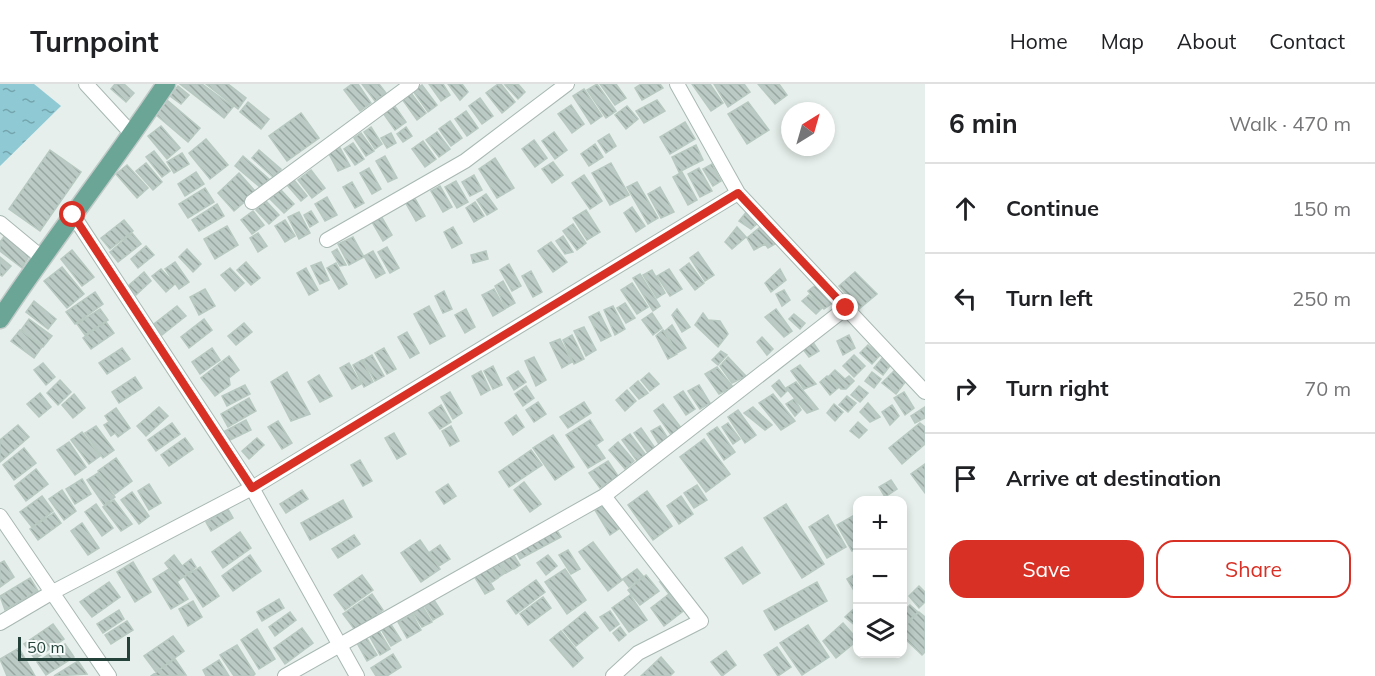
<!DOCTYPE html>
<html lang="en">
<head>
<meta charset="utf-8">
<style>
  body { margin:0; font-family:Mulish,sans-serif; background:#f2f2f2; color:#202124 }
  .controls { position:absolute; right:18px; bottom:18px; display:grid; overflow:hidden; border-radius:12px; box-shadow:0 3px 9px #0003 }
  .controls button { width:54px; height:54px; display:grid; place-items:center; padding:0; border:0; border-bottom:2px solid #e0e0e0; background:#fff; color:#202124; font:30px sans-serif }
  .compass { position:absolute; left:781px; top:18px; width:54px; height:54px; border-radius:50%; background:#fff; box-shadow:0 3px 9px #0003; rotate:37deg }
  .scale { position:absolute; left:18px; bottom:15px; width:112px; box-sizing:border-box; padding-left:6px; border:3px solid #24423a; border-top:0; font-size:16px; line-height:21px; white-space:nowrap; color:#24423a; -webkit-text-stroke:4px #f7fbf9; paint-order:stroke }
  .stop { position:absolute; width:18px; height:18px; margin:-14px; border:4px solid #d93025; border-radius:50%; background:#fff }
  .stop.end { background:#d93025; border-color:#fff; box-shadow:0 2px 6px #0008 }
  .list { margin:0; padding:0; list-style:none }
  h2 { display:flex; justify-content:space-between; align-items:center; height:78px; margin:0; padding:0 24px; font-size:26px }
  h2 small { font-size:20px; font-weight:400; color:#757577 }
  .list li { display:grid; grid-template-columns:39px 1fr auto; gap:18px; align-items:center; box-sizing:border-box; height:90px; padding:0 24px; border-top:2px solid #e0e0e0 }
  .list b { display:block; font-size:22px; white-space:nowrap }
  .list em { font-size:20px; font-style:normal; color:#757577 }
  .actions { display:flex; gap:12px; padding:18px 24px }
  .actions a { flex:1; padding:14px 0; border:2px solid #d93025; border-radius:18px; text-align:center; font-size:21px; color:#d93025 }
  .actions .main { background:#d93025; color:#fff }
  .icon { flex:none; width:33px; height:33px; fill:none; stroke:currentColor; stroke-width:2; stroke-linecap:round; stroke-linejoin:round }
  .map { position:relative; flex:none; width:925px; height:592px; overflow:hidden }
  header { display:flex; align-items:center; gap:36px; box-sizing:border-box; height:84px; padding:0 30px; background:#fff; border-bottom:2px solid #e0e0e0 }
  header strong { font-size:28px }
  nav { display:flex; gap:33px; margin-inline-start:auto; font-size:21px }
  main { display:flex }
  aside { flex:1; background:#fff }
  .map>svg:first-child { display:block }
</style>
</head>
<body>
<header>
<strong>Turnpoint</strong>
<nav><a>Home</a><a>Map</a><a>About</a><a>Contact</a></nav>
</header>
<main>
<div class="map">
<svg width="925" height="592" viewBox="0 0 925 592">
  <defs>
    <pattern id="water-ripples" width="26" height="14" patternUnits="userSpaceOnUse" patternTransform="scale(1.5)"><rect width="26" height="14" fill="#8ec9d4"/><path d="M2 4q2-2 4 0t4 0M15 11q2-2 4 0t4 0" fill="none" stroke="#74a5ad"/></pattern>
    <pattern id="building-back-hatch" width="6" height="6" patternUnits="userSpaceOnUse" patternTransform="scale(1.5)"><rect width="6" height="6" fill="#bbcac4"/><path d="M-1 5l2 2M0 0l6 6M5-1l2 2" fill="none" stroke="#98a6a0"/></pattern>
  </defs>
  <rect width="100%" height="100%" fill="#e6efeb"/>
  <!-- water -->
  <path fill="url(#water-ripples)" d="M0,0h34l27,22 -61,60z"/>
  <!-- building -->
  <path fill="url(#building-back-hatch)" stroke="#b8c9c2" stroke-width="1.5" d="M115,0h9l10,9 -8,9 -15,-13z
    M180,0h22l31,23 -9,11z
    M206,0h22l18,14 -8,11z
    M352,0h6l13,19 -11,8 -16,-21z
    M362,0h17l7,9 -11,8z
    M429,0h14l7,11 -9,6z
    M448,0h14l6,8 -8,8z
    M498,0h3l14,18 -13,11 -16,-20z
    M518,0l7,8 -7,7 -13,-14z
    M597,0l19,27 -10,7 -19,-28z
    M600,0h16l10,14 -11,7z
    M641,0h19l3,4 -21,12 -7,-12z
    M692,0h18l13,19 -12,8z
    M714,0h30l6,8 -22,15z
    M758,0h21l8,11 -12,9z
    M422,1l15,20 -9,7 -15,-21z
    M178,2l11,9 -8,9 -11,-8z
    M584,5l18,27 -11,8 -18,-28z
    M411,9l15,20 -9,7 -15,-21z
    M480,14l13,18 -11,8 -13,-18z
    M167,16l33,28 -12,14 -33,-28z
    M657,16l8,11 -21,12 -8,-12z
    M248,18l21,17 -8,10 -21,-17z
    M748,18l21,28 -22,14 -19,-30z
    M394,21l12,17 -11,8 -12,-17z
    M571,21l13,19 -12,9 -14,-19z
    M627,22l11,13 -12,10 -11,-14z
    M466,27l12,17 -11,8 -12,-17z
    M301,29l18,25 -32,23 -18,-25z
    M450,37l12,17 -11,8 -12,-17z
    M685,38l10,17 -25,15 -10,-17z
    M161,42l19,22 -13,11 -19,-23z
    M371,43l11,17 -7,5 -11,-17z
    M406,43l6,9 -9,6 -6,-8z
    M437,48l13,17 -11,8 -13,-17z
    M554,48l13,18 -12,9 -13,-18z
    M361,49l13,18 -8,5 -12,-18z
    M391,49l5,10 -9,5 -6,-10z
    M609,50l7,12 -10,7 -8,-12z
    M206,55l22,26 -18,14 -21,-26z
    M534,56l13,18 -12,9 -13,-18z
    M423,57l13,18 -11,8 -13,-18z
    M353,59l11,16 -9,6 -11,-16z
    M595,60l8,13 -14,9 -8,-12z
    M696,61l7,15 -24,12 -7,-15z
    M339,62l11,20 -12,5 -10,-19z
    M50,66l31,22 -41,59 -31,-22z
    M259,66l22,19 -7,9 -22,-20z
    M154,67l16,20 -8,6 -16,-20z
    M182,69l7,11 -15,9 -7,-11z
    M243,72l26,23 -8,9 -26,-22z
    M385,72l12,22 -9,4 -12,-21z
    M495,74l19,30 -17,10 -18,-29z
    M553,78l10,13 -11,8 -10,-14z
    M146,79l16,19 -9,8 -17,-19z
    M611,79l18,32 -19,10 -18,-32z
    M712,80l9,17 -8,5 -10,-17z
    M127,81l21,23 -11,10 -21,-24z
    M369,84l12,21 -9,5 -12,-21z
    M699,84l13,23 -12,6 -12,-23z
    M311,86l14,18 -13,10 -14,-18z
    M196,88l8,12 -19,12 -7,-12z
    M682,88l15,28 -9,5 -15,-28z
    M239,89l17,19 -22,19 -16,-18z
    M474,91l8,15 -12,6 -8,-14z
    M584,91l18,26 -12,8 -18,-26z
    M294,96l13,16 -6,5 -14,-16z
    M456,97l12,21 -11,6 -12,-21z
    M352,98l12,21 -9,5 -12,-21z
    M637,98l21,36 -10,6 -21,-37z
    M440,102l12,21 -9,5 -12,-21z
    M660,103l14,25 -13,6 -13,-24z
    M205,104l9,14 -26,16 -9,-14z
    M280,105l14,15 -10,9 -14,-14z
    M486,110l11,15 -10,6 -10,-15z
    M413,111l12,21 -9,5 -12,-21z
    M327,113l10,18 -12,6 -10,-17z
    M266,117l13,14 -10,9 -13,-14z
    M475,118l9,14 -10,6 -8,-14z
    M217,120l7,12 -25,15 -7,-11z
    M632,123l13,19 -9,6 -12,-19z
    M586,126l14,22 -13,8 -14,-22z
    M748,126l10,13 -7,6 -12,-8z
    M253,127l11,14 -12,9 -11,-14z
    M311,127l7,11 -8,5 -6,-12z
    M299,128l11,21 -11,6 -11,-22z
    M381,132l11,19 -9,6 -11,-19z
    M124,136l9,11 -23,18 -9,-11z
    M285,136l10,16 -10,6 -10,-16z
    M573,140l13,19 -9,7 -14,-19z
    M764,140l16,17 -12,7 -3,-4 -11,6 -7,-12z
    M227,142l11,19 -23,14 -11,-20z
    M453,143l9,16 -10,5 -8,-16z
    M737,143l9,10 -14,12 -7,-7z
    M132,149l9,11 -23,18 -8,-10z
    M258,149l9,13 -9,6 -8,-14z
    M6,150l25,19 -9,15 -22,-17v-9z
    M563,152l10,16 -8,2 -9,-13z
    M353,153l11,20 -15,8 -11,-21z
    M551,158l16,20 -14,10 -15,-21z
    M146,162l8,9 -16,13 -7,-9z
    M387,163l12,21 -9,5 -12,-21z
    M187,165l14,15 -8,8 -14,-15z
    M337,165l9,16 -6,1 -8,-14z
    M72,166l22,27 -12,9 -21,-27z
    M373,167l12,22 -9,5 -12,-22z
    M486,167l2,8 -15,4 -2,-8z
    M698,168l16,23 -9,6 -15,-23z
    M0,173l11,9 -9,10 -2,-1z
    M175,178l14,20 -10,7 -14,-20z
    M246,178l14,16 -9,7 -14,-15z
    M321,178l8,18 -9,4 -9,-18z
    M336,179l11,21 -8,5 -12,-21z
    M689,179l15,20 -9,7 -15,-20z
    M509,180l12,22 -9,5 -12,-21z
    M62,183l22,27 -17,14 -23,-27z
    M230,184l14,15 -9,8 -14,-16z
    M306,184l12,22 -9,5 -12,-22z
    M161,185l14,15 -9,8 -14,-16z
    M669,185l13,20 -12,7 -13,-20z
    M780,185l6,11 -15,12 -6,-9z
    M652,186l13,23 -8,5 -14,-23z
    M531,187l11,21 -9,5 -11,-21z
    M144,188l7,9 -15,14 -8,-9z
    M855,188l22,22 -18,15 -20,-23z
    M640,190l20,32 -7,5 -20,-33z
    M503,197l12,22 -9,5 -11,-22z
    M632,199l16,24 -11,7 -16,-24z
    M817,200l17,18 -10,7 -16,-18z
    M205,205l10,17 -16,9 -9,-18z
    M494,205l11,20 -12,7 -11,-21z
    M784,206l6,10 -8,6 -6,-12z
    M444,207l8,18 -9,4 -8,-17z
    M95,208l8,12 -28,20 -9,-12z
    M809,211l13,13 -6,6 -14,-13z
    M34,217l22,18 -8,10 -22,-17z
    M625,219l10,15 -9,5 -9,-15z
    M177,222l9,10 -24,19 -8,-11z
    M429,222l16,30 -15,8 -16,-30z
    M613,222l12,23 -10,6 -11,-25z
    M100,225l8,11 -23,15 -8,-11z
    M466,225l9,18 -10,6 -10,-18z
    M677,225l13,18 -8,5 -10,-17z
    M776,225l16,22 -8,6 -19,-20z
    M599,228l12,24 -10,5 -12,-24z
    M652,229l10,15 -9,7 -11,-15z
    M703,229l5,7 12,1 8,13 -10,13 -23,-22z
    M794,230l11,9 -5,6 -11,-10z
    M29,235l23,17 -9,11 -22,-17z
    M204,235l8,11 -23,18 -8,-11z
    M106,238l8,11 -23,16 -8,-11z
    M244,239l8,9 -16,13 -8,-9z
    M672,241l14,23 -9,5 -12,-22z
    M584,243l12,23 -10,6 -12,-25z
    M20,246l22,17 -8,11 -23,-17z
    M663,246l14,24 -9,5 -12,-23z
    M407,248l12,21 -9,5 -12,-21z
    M572,251l12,24 -10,5 -11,-24z
    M849,251l6,13 -12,7 -6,-14z
    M762,253l11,12 -6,6 -10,-13z
    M560,255l12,23 -10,6 -12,-25z
    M812,257l7,10 -10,6 -7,-9z
    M868,261l12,10 -8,9 -12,-11z
    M122,264l8,11 -23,15 -8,-11z
    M212,264l8,12 -20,14 -8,-12z
    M384,264l12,21 -9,5 -12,-21z
    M721,267l6,4 -9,10 -6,-5z
    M372,271l12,21 -9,5 -12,-21z
    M854,271l11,11 -11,11 -11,-11z
    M229,272l10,14 -10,8 1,7 -15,11 -14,-18z
    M884,272l8,7 -9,12 -9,-7z
    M534,273l12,23 -10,6 -11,-25z
    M728,273l18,19 -14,7 -12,-17z
    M362,276l11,22 -9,5 -11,-22z
    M43,279l12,14 -9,8 -12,-15z
    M349,279l12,21 -9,5 -12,-21z
    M800,281l16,19 -12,5 -13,-18z
    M493,282l9,19 -9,4 -9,-18z
    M717,283l16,20 -14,7 -14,-20z
    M898,283l11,10 -13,17 -14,-11z
    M835,286l10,9 4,-3 5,5 -8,8h-5l-12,-13z
    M481,287l9,19 -9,5 -9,-19z
    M518,287l8,11 -12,8 -7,-12z
    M287,288l23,42 -19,7 -20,-39z
    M872,288l9,7 -7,9 -9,-7z
    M649,289l10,11 -9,7 -9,-11z
    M319,291l13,21 -12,6 -12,-20z
    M827,292l11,12 -8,7 -10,-13z
    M135,293l7,11 -23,15 -7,-11z
    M60,296l11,12 -13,13 -11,-12z
    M779,296l8,11 -6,6 -9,-11z
    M638,297l10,12 -9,6 -9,-11z
    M796,298l22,27 -11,4 -21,-25z
    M245,301l5,9 -23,12 -5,-10z
    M699,301l11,18 -10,6 -12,-18z
    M526,302l8,12 -11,8 -8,-12z
    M859,302l9,7 -8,9 -9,-7z
    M627,306l9,11 -11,10 -9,-11z
    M683,307l12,18 -9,6 -12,-18z
    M450,308l12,21 -9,6 -12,-22z
    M904,308l10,16 -9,7 -11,-17z
    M40,309l11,14 -12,10 -12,-13z
    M74,310l11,14 -12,10 -11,-13z
    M773,310l22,27 -14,9 -22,-27z
    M847,312l9,7 -8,9 -9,-7z
    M249,314l7,13 -28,16 -7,-13z
    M794,315l7,11 -6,6 -9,-12z
    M538,318l8,12 -12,8 -8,-12z
    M584,318l7,11 -23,15 -8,-11z
    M868,319l12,14 -10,5 -10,-10z
    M663,320l19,25 -10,7 -18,-25z
    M834,320l9,8 -8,9 -8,-8z
    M441,321l10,17 -11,7 -11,-16z
    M892,321l7,11 -9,9 -8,-13z
    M159,323l9,9 -22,20 -9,-10z
    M753,323l19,18 -7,5 -21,-17z
    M925,323v11l-10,5 -4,-7z
    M116,324l14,20 -12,9 -3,-4 -4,3 -7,-11 5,-3 -4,-6z
    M738,326l18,25 -11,8 -17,-26z
    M516,331l8,12 -11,8 -8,-12z
    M246,336l5,10 -23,11 -5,-9z
    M590,336l13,20 -7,5 9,13 -17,10 -22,-33z
    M278,337l14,22 -10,6 -14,-22z
    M858,338l9,8 -8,8 -9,-7z
    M172,339l8,11 -24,17 -8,-11z
    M728,339l12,16 -7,5 -11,-17z
    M920,339l5,4v17l-23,20 -13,-16z
    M18,341l11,12 -29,25v-22z
    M96,342l18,24 -11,8 -18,-25z
    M451,342l8,15 -9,5 -8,-15z
    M660,342l9,14 -9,6 -9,-15z
    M717,343l18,25 -11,8 -17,-26z
    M641,344l14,20 -7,5 -14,-20z
    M82,348l18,24 -11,8 -18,-24z
    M394,349l12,21 -9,5 -12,-21z
    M630,350l15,20 -8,7 -15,-21z
    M553,351l21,32 -19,13 -22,-32z
    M185,354l8,11 -24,17 -8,-11z
    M257,354l7,7 -15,14 -7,-8z
    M704,355l26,35 -24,18 -26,-35z
    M69,358l17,25 -11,8 -18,-25z
    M618,358l16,19 -9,8 -16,-19z
    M24,364l12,15 -22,17 -11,-15z
    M531,366l11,15 -33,22 -10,-15z
    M116,374l16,23 -17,13 -17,-23z
    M360,376l12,21 -9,5 -12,-21z
    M608,377l10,15 -18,12 -11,-15z
    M925,380v29l-14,-19z
    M36,385l12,15 -22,17 -11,-15z
    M98,389l17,24 -11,8 -17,-25z
    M82,395l9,15 -16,10 -9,-15z
    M891,396l6,9 -12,8 -6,-10z
    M524,398l17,22 -11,8 -16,-22z
    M149,400l12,19 -12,7 -11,-19z
    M448,400l8,12 -12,8 -8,-12z
    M697,401l10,15 -13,8 -10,-15z
    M62,406l14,21 -12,9 -15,-21z
    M302,406l6,9 -22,14 -6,-9z
    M647,407l25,35 -19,14 -25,-35z
    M132,408l17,24 -10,8 -18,-24z
    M42,412l11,15 -21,16 -12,-15z
    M681,412l12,18 -14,10 -12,-18z
    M114,416l18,24 -11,7 -18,-24z
    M343,416l9,17 -42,23 -9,-17z
    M96,420l17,24 -11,8 -17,-24z
    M786,420l38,60 -22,14 -38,-60z
    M606,421l14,23 -10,7 -15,-25z
    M228,425l5,9 -22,13 -5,-9z
    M54,429l7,10 -23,17 -8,-11z
    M858,429v35l-6,3 -15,-26z
    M828,431l18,32 -19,11 -18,-31z
    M82,439l17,25 -11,7 -17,-24z
    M554,442l7,11 -41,22 -6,-11z
    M240,448l11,16 -28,20 -11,-16z
    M354,451l6,9 -22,14 -6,-9z
    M420,456l20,29 -19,13 -20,-29z
    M593,458l29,38 -14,11 -29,-39z
    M440,461l10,14 -11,7 -9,-14z
    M742,463l18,26 -17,11 -18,-26z
    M568,466l12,19 -9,5 -12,-19z
    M511,467l9,14 -6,4 -10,-14z
    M174,471l8,11 9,-7 5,8 -18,14 -13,-18z
    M250,471l11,16 -28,20 -11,-15z
    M504,471l9,14 -7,4 -9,-14z
    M548,471l9,11 -11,9 -9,-12z
    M496,475l9,14 -6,4 -10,-13z
    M4,477l10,16 -14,10v-24z
    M133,478l18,30 -16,10 -18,-30z
    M489,480l9,14 -6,4 -9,-13z
    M200,483l19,29 -16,11 -19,-30z
    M169,485l19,30 -17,10 -18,-30z
    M565,485l21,31 -19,14 -22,-32z
    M637,485l6,7 -14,11 -6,-8z
    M483,486l11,19 -9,5 -11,-18z
    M858,488v21l-2,1 -9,-15z
    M362,491l11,15 -28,20 -11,-15z
    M646,491l13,16 -19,14 -12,-15z
    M30,494l8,13 -33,19 -5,-14z
    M536,496l9,12 -29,22 -9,-13z
    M109,498l11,15 -28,20 -12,-15z
    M660,498h8l19,26 -23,18 -13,-18 18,-14z
    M817,498l10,19 -52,29 -11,-19z
    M919,502l6,6v10l-6,6 -10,-12z
    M372,510l11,16 -28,20 -12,-16z
    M630,511l17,25 -18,12 -17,-24z
    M432,513l11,17 -10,6 -11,-18z
    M543,513l8,11 -23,17 -8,-11z
    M279,515l5,9 -22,13 -5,-9z
    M193,517l9,16 -14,9 -9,-17z
    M421,520l11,18 -10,5 -11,-17z
    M858,521v23l-13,-11z
    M910,521l8,7 -16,15v-15z
    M119,526l5,9 -21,14 -6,-9z
    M610,527l9,13 -9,7 -10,-14z
    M290,528l6,8 -21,16 -6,-9z
    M585,528l13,16 -22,18 -13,-16z
    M919,528l6,5v35l-3,3 -20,-19v-7z
    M412,530l9,16 -14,8 -9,-16z
    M127,537l6,9 -22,14 -6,-9z
    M390,539l11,17 -10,6 -10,-17z
    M843,539l15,17 -22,18 -13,-17z
    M53,540l11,15 -29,20 -11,-15z
    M808,541l21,32 -27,18 -22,-32z
    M620,543l6,8 -7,6 -6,-8z
    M302,544l11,15 -28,21 -11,-16z
    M257,545l18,30 -16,10 -18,-29z
    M379,547l11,18 -10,6 -10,-18z
    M561,547l22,27 -10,9 -23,-27z
    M173,552l11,15 -28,21 -12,-16z
    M366,553l11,18 -10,6 -10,-18z
    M65,560l9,13 -28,18 -9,-13z
    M237,561l18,29 -2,2h-19l-14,-21z
    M777,563l14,20 -13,9 -14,-21z
    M19,564l16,28h-28l-7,-17z
    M726,567l10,14 -14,11 -11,-14z
    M393,570l8,13 -14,9h-11l-5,-8z
    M661,573l13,15 -4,4h-29z
    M175,575l11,16 -35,1z
    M219,576l10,16h-23l-3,-6z
    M78,577l9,13 -33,2z"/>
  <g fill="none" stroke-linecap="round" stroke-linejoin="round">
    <!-- street casing -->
    <g stroke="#a8b8b2" stroke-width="16">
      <path id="street" d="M86,0l46,50
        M677,0l61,109 187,199
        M252,118l160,-118
        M73,131l179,273 105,188
        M0,139l41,34
        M327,156l138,-79 102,-77
        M604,412l97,125 -63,32 -25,23
        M0,432l109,160
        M0,539l51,-30 201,-105 486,-295
        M285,592l319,-180 242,-188"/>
    </g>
    <!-- primary casing -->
    <g stroke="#c2cac8" stroke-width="21">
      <path id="primary" d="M0,235c53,-80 113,-155 166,-235"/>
    </g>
    <!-- street -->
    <use href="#street" stroke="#fff" stroke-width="14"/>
    <!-- primary -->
    <use href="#primary" stroke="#6aa596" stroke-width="18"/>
  </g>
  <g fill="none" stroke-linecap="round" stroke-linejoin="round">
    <!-- route -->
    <path stroke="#d93025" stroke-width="8" d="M73,131l179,273 486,-295 108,115"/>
  </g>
</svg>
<div class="controls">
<button>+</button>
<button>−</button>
<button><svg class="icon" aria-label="layers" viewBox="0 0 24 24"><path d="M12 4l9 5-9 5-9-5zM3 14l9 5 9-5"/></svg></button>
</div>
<svg class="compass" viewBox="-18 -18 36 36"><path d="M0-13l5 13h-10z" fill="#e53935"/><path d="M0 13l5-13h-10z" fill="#757577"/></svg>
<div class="scale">50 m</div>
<div class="stop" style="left:73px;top:131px"></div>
<div class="stop end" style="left:846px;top:224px"></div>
</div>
<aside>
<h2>6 min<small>Walk · 470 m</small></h2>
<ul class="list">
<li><svg class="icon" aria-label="ahead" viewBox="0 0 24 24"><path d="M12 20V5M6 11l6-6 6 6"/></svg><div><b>Continue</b></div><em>150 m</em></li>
<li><svg class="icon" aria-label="left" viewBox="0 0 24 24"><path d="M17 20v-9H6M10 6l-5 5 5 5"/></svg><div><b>Turn left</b></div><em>250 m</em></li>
<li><svg class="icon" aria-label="right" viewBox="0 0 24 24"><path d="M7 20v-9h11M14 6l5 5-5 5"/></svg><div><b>Turn right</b></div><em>70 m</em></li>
<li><svg class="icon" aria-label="arrive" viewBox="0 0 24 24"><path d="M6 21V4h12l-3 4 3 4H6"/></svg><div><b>Arrive at destination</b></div></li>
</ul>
<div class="actions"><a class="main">Save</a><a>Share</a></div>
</aside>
</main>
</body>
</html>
